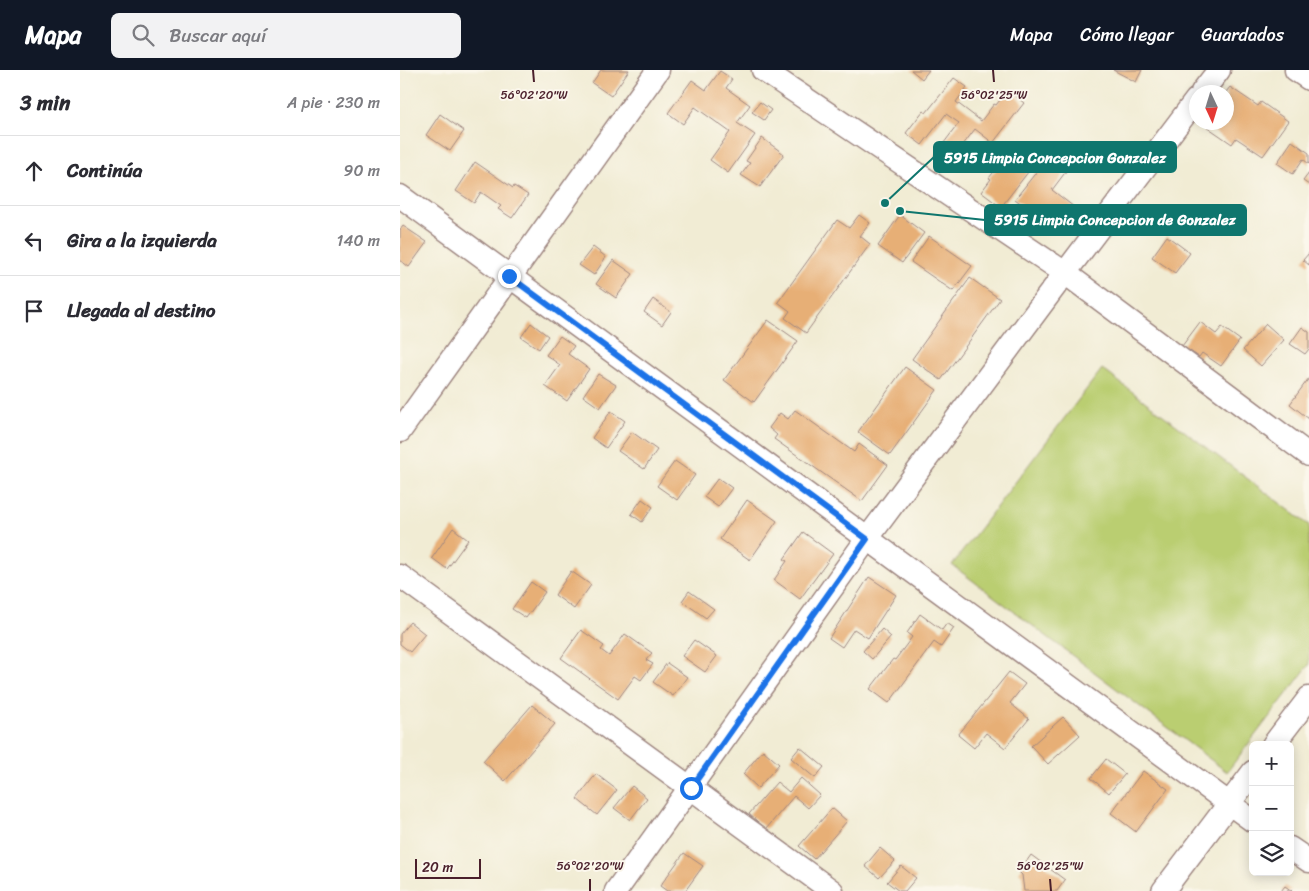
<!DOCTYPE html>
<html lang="es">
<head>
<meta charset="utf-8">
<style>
  body { margin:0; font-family:Sriracha,sans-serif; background:#f2f2f3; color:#2b2b33 }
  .controls { position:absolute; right:15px; bottom:15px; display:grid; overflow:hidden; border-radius:8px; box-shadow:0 2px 12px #0003 }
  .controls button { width:45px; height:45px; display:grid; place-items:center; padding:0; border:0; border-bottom:1px solid #e1e1e2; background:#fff; color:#2b2b33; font:25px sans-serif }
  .compass { position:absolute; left:789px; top:15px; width:45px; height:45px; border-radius:50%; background:#fff; box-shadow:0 2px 12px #0003; rotate:176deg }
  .scale { position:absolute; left:15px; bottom:12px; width:66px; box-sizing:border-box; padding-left:5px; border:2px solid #4a1f2b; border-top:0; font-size:14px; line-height:18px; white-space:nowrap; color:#4a1f2b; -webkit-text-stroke:4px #fbf7ec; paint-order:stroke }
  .stop { position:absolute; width:15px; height:15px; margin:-11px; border:4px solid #1a73e8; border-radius:50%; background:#fff }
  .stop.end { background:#1a73e8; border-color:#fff; box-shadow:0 1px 5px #0008 }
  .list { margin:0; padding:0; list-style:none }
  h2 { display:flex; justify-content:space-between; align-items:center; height:65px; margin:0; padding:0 20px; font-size:21px }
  h2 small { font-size:16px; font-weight:400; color:#7c7c81 }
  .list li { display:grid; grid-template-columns:32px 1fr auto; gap:15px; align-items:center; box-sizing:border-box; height:70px; padding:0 20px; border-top:1px solid #e1e1e2 }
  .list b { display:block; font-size:19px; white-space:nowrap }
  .list em { font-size:16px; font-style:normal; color:#7c7c81 }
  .icon { flex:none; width:28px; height:28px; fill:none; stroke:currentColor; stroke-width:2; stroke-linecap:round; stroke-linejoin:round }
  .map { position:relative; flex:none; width:909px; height:821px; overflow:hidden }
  header { display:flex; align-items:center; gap:30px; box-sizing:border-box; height:70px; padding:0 25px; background:#111827; color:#fff }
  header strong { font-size:24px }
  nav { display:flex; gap:28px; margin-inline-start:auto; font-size:18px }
  .search { width:350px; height:45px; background:#f2f2f3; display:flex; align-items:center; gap:12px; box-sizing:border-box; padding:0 18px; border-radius:8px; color:#7c7c81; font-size:19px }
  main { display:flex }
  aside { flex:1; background:#fff }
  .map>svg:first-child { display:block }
</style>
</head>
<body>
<header>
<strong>Mapa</strong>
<div class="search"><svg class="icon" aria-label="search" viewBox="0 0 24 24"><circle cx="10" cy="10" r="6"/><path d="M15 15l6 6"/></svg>Buscar aquí</div>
<nav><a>Mapa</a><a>Cómo llegar</a><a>Guardados</a></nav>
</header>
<main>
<aside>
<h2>3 min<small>A pie · 230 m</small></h2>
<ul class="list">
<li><svg class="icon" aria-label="ahead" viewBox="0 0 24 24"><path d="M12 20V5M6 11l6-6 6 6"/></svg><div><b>Continúa</b></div><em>90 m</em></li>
<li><svg class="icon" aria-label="left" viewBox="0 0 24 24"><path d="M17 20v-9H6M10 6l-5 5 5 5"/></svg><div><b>Gira a la izquierda</b></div><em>140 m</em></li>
<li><svg class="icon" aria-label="arrive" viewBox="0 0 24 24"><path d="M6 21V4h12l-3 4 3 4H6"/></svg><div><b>Llegada al destino</b></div></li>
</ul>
</aside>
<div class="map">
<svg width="909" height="821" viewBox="0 0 909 821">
  <rect width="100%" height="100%" fill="#fbf7ec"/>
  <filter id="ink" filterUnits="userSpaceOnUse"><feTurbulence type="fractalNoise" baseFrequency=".02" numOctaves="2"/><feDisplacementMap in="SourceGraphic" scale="10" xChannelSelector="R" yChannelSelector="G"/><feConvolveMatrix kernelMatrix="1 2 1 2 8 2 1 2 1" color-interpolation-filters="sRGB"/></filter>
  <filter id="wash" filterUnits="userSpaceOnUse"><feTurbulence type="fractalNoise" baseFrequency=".0096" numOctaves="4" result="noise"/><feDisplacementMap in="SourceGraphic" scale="20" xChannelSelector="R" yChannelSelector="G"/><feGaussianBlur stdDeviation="1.12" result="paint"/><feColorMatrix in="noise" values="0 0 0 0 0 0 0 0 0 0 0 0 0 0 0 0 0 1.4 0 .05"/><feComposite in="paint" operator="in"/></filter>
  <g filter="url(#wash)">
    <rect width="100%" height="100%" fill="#f1ecd4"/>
    <!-- green -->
    <path fill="#bace71" stroke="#82764e" d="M702,299l207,156v140l-82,107 -275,-207z"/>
    <g id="blocks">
      <!-- building -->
      <path fill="#e7af76" d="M201,0h28l-18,26 -19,-13z
        M511,0h18l-7,9z
        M713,0h29l-6,12z
        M320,1l12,8 -6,9 24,17 -13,18 18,12 -27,38 -18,-13 20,-28 -35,-25 -12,17 -15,-11 24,-33 14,10z
        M554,8l13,9 -11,15 25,19 13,-17 2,1 12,-15 16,13 -31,40 -18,-14 -28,37 -13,-10 25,-33 -13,-9 -24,31 -16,-12 17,-22 3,2z
        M830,17l28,19 3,-4 27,19 -25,35 -27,-18 -4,6 -29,-20 1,-2h22v-30z
        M360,32l11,8 -7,10 -12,-8z
        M40,44l24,17 -14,20 -24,-16z
        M362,68l22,16 -24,33 -19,-12 9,-12 -4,-2z
        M892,71l17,12v11l-6,-5 -10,15 -16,-11z
        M615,85l17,12 -31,40 -20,-15 10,-13 -2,-1 11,-14 5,3z
        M649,86l18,14 -15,20 22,17 -18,23 -41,-31z
        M75,92l38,26 1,-2 14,9 -16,23 -14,-9 3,-3 -20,-14 -7,11 -18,-12z
        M909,103v12l-6,-4z
        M459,145l11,8 -10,13 10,8 -64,89 -21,-15 5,-7 -12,-9 59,-82 12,8z
        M500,145l24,18 -22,30 -24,-17z
        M3,156l24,16 -18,25 -9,-7v-30z
        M529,166l43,30 -19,25 -42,-29z
        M767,166l23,17 -15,20 -23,-16z
        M193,177l13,10 -12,18 -15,-10z
        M909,183v12l-6,-5z
        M213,190l20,14 -17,24 -20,-14z
        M570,208l30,21 -59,81 -29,-21z
        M253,229l18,13 -9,13 -18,-13z
        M368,250l30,21 -44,61 -30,-22z
        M800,252l16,12 6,-7 18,13 -19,26 -19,-13 -3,4 -17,-11z
        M131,253l17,13 -9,13 -18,-12z
        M866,254l18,16 -23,26 -18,-16z
        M902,257l7,5v17l-4,5 -15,-10z
        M160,266l14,10 -6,8 21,15 -22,32 -22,-15 15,-21 -14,-10z
        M505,297l32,23 -47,65 -32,-23z
        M198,304l18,11 -16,23 -17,-12z
        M909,308v41l-19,-15z
        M395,340l59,42 5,-8 29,21 -26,36 -88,-62 3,-4 -8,-7 11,-15 8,6z
        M211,341l14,10 -19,27 -14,-10z
        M232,362l25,18 -13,19 -26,-18z
        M275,391l20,14 -18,25 -20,-14z
        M318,408l14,10 -14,19 -14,-10z
        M242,429l11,8 -11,15 -11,-8z
        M347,430l30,21 -27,39 -30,-21z
        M53,458l15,12 -21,29 -15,-11z
        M403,462l30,22 -33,45 -26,-19 13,-19 -3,-2z
        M171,501l20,14 -17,24 -19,-14z
        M469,507l27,18 -28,43 -14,-9 -12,18 -13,-9z
        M131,512l14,10 -19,26 -14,-9z
        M289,521l25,18 -8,9 -24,-17z
        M520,544l22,16 5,-7 7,5 -13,19 -7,-5 -45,61 -19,-14 23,-30 2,1 17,-23 -5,-4z
        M10,552l15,12 -15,18 -10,-8v-10z
        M482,559l9,8 -19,22 -9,-8z
        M181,560l23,16 -3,4 8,6 16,-22 27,19 -6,7 7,4 -12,16 -6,-4 -17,23 -57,-41z
        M294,570l23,16 -12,16 -23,-16z
        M267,593l20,14 -14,19 -20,-14z
        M609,602l16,12 -15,19 19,16 -24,29 -19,-15 -12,15 -16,-13z
        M132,635l23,19 -50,57 -22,-20z
        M663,647l17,18 -32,29 -17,-18z
        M400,677l24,20 -9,11 -24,-20z
        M363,680l16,14 -21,24 -15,-14z
        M706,689l19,15 -16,19 -18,-15z
        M743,701l25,18 -32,43 -25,-19z
        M196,704l21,16 -20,25 -20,-16z
        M401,708l19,17 -12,13 -14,-12 -28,33 -17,-15 28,-32 12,10z
        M232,716l15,12 -17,22 -16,-12z
        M432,738l15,13 -33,38 -15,-13z
        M480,778l15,13 -16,17 -14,-12z
        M284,783l19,13 -18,25h-18l-7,-5z
        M631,785l34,25 -8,11h-33l-2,-16 -3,-3z
        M501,796l15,12 -11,13h-6l-12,-9z
        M885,816l7,5h-11z"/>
    </g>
  </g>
  <g filter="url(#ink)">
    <use href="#blocks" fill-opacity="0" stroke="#9e8680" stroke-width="1"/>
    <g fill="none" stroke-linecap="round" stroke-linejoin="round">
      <!-- minor casing -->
      <g stroke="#9e8680" stroke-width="25">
        <path id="minor" d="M363,0l302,203 244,182
          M896,0l13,9
          M802,22l17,-22
          M0,126l853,625
          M0,361l258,-361
          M0,506l432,315
          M873,675l36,-47
          M890,778l19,13
          M216,821l251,-352 198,-266 131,-173
          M763,821l90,-119"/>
      </g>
      <!-- minor -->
      <use href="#minor" stroke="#fff" stroke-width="22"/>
    </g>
  </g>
  <g fill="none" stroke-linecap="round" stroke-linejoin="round" filter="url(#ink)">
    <!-- route -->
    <path stroke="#1a73e8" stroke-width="6" d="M109,206l358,263 -176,249"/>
  </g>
  <!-- ticks -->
  <path fill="none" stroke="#4a1f2b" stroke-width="2" d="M133,0l1,12M593,0l1,12M190,809v12M650,809l1,12"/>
  <g font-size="12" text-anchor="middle" fill="#4a1f2b" stroke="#fbf7ec" stroke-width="4" stroke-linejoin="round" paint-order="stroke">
    <text x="134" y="29">56°02'20"W</text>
    <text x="594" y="29">56°02'25"W</text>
    <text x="190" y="800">56°02'20"W</text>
    <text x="650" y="800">56°02'25"W</text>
  </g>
  <!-- callouts -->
  <path fill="none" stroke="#0f766e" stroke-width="2" d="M485 133L534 87M500 141L585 150"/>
  <g fill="#0f766e" stroke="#fbf7ec" stroke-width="2">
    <circle cx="485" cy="133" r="5"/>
    <circle cx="500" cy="141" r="5"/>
  </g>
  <g fill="#0f766e" stroke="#0f766e" stroke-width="2">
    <rect x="534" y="72" width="242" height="30" rx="5"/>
    <rect x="585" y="135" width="261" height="30" rx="5"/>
  </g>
  <g font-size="15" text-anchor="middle" font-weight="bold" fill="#fff">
    <text x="655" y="93">5915 Limpia Concepcion Gonzalez</text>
    <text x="715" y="155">5915 Limpia Concepcion de Gonzalez</text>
  </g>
</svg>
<div class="controls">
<button>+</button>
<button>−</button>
<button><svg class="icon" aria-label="layers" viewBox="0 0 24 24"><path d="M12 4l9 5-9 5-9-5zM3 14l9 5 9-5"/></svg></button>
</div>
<svg class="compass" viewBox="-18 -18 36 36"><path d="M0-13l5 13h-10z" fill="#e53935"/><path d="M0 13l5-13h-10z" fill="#7c7c81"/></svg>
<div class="scale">20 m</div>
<div class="stop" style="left:291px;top:718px"></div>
<div class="stop end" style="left:109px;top:206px"></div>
</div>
</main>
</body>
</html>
